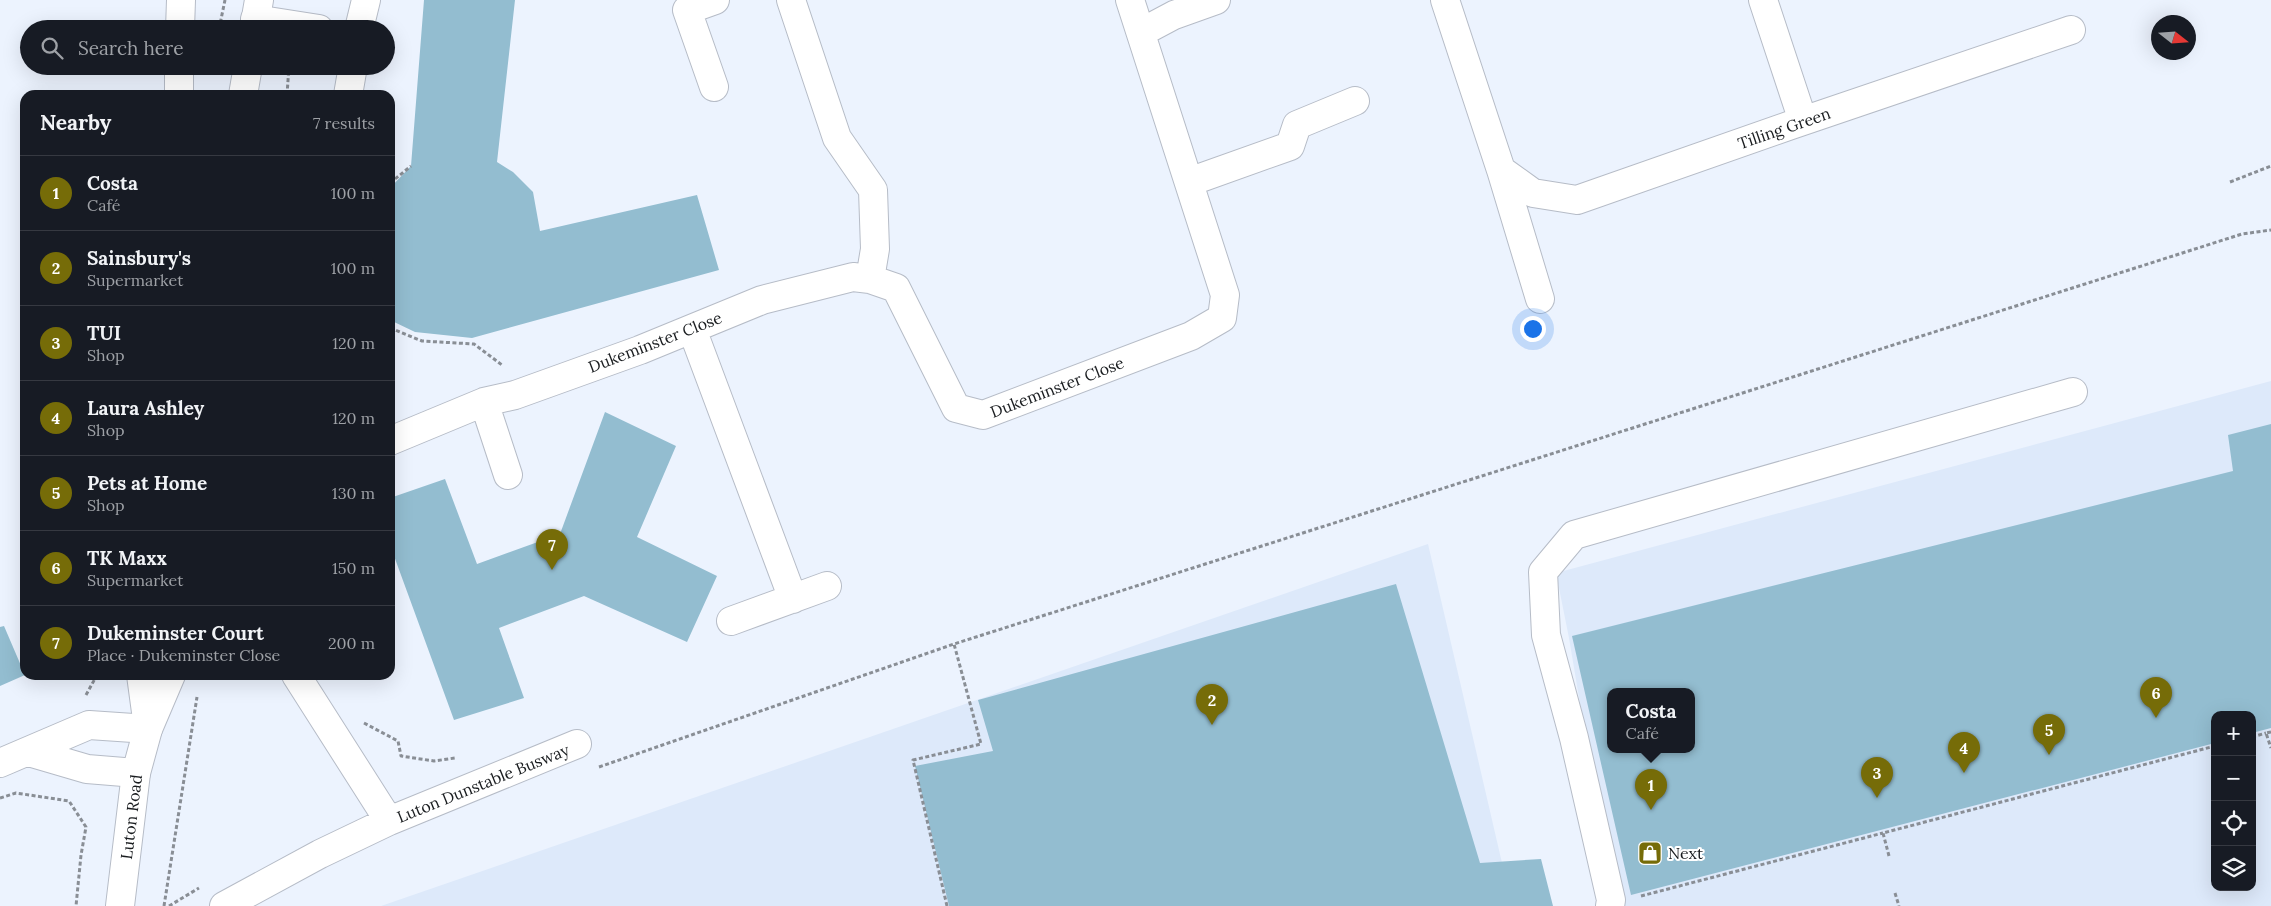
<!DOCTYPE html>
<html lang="en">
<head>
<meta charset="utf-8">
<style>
  body { margin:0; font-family:Lora,serif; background:#242831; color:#f1f3f6 }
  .controls { position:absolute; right:15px; bottom:15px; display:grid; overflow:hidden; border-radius:10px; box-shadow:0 5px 20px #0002 }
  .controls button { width:45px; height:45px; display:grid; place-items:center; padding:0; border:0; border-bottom:1px solid #363941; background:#171b24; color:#f1f3f6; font:25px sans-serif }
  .compass { position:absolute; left:2151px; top:15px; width:45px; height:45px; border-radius:50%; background:#171b24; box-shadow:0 5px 20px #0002; rotate:107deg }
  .you { position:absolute; left:1532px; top:328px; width:18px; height:18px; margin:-12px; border:4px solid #fff; border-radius:50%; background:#1a73e8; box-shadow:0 0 0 8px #1a73e833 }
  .badge { display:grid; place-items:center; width:32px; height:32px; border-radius:50%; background:#766c08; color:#fff; font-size:16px; font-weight:700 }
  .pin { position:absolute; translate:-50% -41px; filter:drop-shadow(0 1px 2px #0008) }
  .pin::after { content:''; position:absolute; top:26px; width:18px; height:15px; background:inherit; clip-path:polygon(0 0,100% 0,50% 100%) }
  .popup { position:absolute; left:1607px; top:688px; width:88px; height:65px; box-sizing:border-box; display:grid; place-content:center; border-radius:10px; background:#171b24; filter:drop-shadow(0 1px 4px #0005); font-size:16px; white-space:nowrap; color:#9ea1a6 }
  .popup b { font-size:19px; color:#f1f3f6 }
  .popup::after { content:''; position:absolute; left:50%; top:100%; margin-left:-10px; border:10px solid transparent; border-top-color:#171b24 }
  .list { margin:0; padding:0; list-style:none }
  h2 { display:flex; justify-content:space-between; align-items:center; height:65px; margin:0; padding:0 20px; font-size:21px }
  h2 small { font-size:16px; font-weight:400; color:#9ea1a6 }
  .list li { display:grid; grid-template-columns:32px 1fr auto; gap:15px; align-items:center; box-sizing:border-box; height:75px; padding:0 20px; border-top:1px solid #363941 }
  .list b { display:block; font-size:19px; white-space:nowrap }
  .list p { margin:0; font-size:16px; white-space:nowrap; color:#9ea1a6 }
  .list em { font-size:16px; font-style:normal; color:#9ea1a6 }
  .icon { flex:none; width:28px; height:28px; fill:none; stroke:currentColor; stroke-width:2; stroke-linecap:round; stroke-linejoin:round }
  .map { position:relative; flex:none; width:2271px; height:906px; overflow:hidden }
  .search { position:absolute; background:#171b24; box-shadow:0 5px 20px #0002; left:20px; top:20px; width:375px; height:55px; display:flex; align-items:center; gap:12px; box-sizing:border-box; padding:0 18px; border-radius:28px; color:#9ea1a6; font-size:19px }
  .panel { position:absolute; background:#171b24; box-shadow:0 5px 20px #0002; left:20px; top:90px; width:375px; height:590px; border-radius:15px }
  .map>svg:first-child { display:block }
</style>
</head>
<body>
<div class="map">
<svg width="2271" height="906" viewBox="0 0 2271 906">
  <rect width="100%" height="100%" fill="#ecf3fe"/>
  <!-- built -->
  <path fill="#dde9fa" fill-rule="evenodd" d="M2271,381v525h-657l-45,-268 -13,-65zM1611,691h80v58h-80zM2215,715h37v172h-37z
    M1428,544l84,362h-1131z"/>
  <!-- building -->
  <path fill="#93bdd0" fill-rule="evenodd" d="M424,0h91l-18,162 16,10 20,20 7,39 157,-36 22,75 -247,68 -57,-6 -25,-12v-132l21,-22z
    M605,412l71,34 -39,91 80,39 -30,66 -103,-46 -85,32 25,70 -70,22 -64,-175v-47l55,-19 32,85 83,-30z
    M2271,424v304l-19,5v-18h-37v28l-584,152 -59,-259 661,-165 -5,-36zM1611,691h80v58h-80z
    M1396,584l84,279 61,-4 12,47h-604l-34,-140 78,-15 -15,-51z
    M4,626l21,49 -25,11v-59z"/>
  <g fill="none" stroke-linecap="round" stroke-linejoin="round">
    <!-- minor casing -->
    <g stroke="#b6bcc7" stroke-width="30">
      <path id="minor" d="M791,0l46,138 36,52 2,59 -5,30
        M1445,0l56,170 32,23 44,7 214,-75 280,-95
        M1763,0l40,121
        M255,19l64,10
        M180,29l1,-29
        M359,29l7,-29
        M1142,32l32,-17 42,-15
        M714,87l-27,-77 28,-10
        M179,95v-29
        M348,95l5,-29
        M1501,170l39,129
        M1189,182l101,-36 7,-21 58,-24
        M692,329l101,270
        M484,402l24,73
        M390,441l94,-39 31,-7 125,-45 122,-50 91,-23 17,2 26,9 60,120 27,7 208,-79 31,-18 3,-23 -95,-295
        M731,621l96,-35
        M296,675l93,146
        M29,752l58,17 49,4
        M0,763l89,-38 59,4
        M224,906l96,-52 69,-33 188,-77
        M1610,906l1,-6 -37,-162 -28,-103 -3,-63 31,-37 499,-143"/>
    </g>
    <!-- major casing -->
    <g stroke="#b6bcc7" stroke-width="30">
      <path id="major" d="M254,29l5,-29
        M243,95l5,-29
        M141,675l7,52
        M120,906l16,-133 12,-44 23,-54"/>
    </g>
    <!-- path -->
    <path stroke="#898e95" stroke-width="3" stroke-dasharray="4 2.5" stroke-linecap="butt" d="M219,29l6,-29
      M287,95l2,-29
      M2230,182l41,-16
      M390,183l21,-17
      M390,328l32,13 52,3 28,21
      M86,695l11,-20
      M364,723l34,18 3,15 33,5 21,-3
      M2271,732l-5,1 5,15
      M2252,737l14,-4
      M599,767l355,-123 1288,-410 29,-4
      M0,798l16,-5 53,8 17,26 -5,28 -5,51
      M1889,856l-6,-23 332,-87
      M1895,893l4,13
      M1641,896l242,-63
      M164,906l33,-209
      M169,906l30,-18
      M947,906l-34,-146 68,-16 -27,-100"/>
    <!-- minor -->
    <use href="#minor" stroke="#fff" stroke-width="28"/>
    <!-- major -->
    <use href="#major" stroke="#fff" stroke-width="28"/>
  </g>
  <!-- icons -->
  <defs>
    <g id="shop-square" transform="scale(1.25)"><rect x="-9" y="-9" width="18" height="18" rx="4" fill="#766c08" stroke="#fff"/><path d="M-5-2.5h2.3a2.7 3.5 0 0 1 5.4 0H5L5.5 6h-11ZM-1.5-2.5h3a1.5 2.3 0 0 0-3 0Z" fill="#fff"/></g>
  </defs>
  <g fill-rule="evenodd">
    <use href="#shop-square" x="1650" y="853"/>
  </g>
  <g text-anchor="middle" stroke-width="4" stroke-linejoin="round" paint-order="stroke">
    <!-- street labels -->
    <g font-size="16" fill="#191c1f" stroke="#fff">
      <text transform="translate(1784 128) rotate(-19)" y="6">Tilling Green</text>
      <text transform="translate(655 342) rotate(-21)" y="6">Dukeminster Close</text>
      <text transform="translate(1057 387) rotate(-21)" y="6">Dukeminster Close</text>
      <text transform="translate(483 783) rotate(-22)" y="6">Luton Dunstable Busway</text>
      <text transform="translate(131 817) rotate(-83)" y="6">Luton Road</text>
    </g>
    <!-- poi labels -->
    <g font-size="16" fill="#191c1f" stroke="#fff" text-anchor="start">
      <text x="1668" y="859">Next</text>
    </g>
  </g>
</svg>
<div class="controls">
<button>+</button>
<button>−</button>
<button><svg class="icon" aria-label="locate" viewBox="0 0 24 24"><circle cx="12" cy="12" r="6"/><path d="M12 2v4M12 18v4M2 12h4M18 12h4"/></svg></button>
<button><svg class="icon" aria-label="layers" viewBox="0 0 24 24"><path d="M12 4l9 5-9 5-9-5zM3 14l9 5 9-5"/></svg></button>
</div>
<svg class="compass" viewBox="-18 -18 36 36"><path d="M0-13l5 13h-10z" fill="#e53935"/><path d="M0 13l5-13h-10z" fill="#9ea1a6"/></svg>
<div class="you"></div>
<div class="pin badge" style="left:1651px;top:810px">1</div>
<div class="popup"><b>Costa</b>Café</div>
<div class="pin badge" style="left:1212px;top:725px">2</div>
<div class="pin badge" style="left:1877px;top:798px">3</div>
<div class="pin badge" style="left:1964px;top:773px">4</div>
<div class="pin badge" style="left:2049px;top:755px">5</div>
<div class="pin badge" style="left:2156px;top:718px">6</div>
<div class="pin badge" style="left:552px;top:570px">7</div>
<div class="search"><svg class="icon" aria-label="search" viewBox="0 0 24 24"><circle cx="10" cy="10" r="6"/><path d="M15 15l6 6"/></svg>Search here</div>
<section class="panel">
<h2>Nearby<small>7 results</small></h2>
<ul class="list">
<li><span class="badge">1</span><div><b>Costa</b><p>Café</p></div><em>100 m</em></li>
<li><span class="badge">2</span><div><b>Sainsbury's</b><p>Supermarket</p></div><em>100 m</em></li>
<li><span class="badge">3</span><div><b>TUI</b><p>Shop</p></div><em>120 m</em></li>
<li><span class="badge">4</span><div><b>Laura Ashley</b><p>Shop</p></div><em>120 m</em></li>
<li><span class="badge">5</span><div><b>Pets at Home</b><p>Shop</p></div><em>130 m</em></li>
<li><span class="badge">6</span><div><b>TK Maxx</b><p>Supermarket</p></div><em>150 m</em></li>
<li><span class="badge">7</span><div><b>Dukeminster Court</b><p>Place · Dukeminster Close</p></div><em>200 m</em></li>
</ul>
</section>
</div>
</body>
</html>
